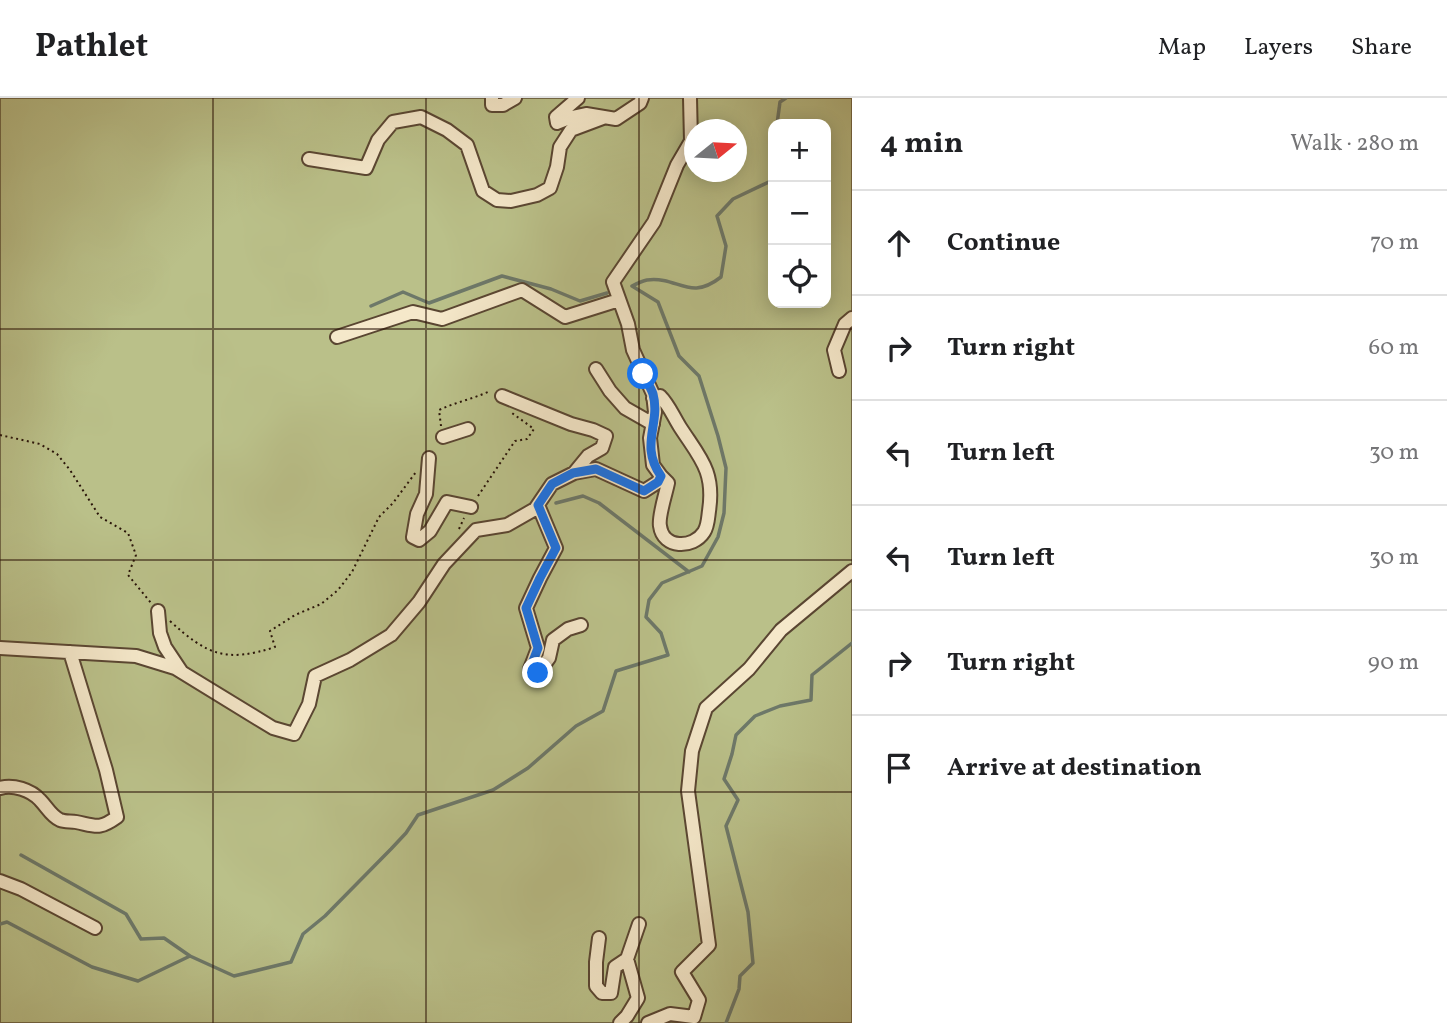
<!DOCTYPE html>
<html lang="en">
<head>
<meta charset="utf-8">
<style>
  body { margin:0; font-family:Vollkorn,serif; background:#f6f6f6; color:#202124 }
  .controls { position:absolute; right:21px; top:21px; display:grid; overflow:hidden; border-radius:14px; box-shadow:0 4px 18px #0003 }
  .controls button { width:63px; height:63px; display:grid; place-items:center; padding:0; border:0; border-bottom:2px solid #e0e0e0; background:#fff; color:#202124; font:35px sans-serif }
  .compass { position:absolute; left:684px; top:21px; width:63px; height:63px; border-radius:50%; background:#fff; box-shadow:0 4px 18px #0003; rotate:72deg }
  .stop { position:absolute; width:21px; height:21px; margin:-16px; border:5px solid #1a73e8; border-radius:50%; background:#fff }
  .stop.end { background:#1a73e8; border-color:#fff; box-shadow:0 2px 7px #0008 }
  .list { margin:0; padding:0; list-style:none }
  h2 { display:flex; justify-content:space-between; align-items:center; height:91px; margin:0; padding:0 28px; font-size:30px }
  h2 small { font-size:23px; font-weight:400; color:#757577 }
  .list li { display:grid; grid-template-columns:46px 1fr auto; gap:21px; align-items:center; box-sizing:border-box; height:105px; padding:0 28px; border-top:2px solid #e0e0e0 }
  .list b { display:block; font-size:26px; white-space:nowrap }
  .list em { font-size:23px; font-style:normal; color:#757577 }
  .icon { flex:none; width:38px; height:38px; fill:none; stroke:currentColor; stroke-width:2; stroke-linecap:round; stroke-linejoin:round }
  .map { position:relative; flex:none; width:852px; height:925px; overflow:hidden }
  header { display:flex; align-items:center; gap:42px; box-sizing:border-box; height:98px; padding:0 35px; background:#fff; border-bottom:2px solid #e0e0e0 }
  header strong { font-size:33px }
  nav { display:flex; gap:38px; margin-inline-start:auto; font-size:24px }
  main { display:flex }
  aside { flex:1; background:#fff }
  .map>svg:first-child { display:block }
</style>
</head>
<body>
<header>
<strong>Pathlet</strong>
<nav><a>Map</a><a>Layers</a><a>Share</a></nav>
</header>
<main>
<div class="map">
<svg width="852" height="925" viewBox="0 0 852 925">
  <rect width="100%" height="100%" fill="#efdbae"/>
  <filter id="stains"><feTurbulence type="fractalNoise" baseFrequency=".00286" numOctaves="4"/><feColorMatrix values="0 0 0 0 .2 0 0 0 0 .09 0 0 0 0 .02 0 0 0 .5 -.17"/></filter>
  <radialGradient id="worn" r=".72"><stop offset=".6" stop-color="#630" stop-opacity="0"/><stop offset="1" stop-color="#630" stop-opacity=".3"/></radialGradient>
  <!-- green -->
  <path fill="#bac089" stroke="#726a49" stroke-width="2" fill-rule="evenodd" d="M0,0h852v925h-852zM773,26h53v179h-53zM694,32h42v42h-42z"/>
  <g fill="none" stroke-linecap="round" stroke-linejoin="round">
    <!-- stream -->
    <path stroke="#6d7869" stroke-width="3.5" d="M777,26l3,-22 6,-4
      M371,208l32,-14 26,11 73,-27 49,13 29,12 27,-8
      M556,405l27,-7 16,7 90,69
      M21,757l105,59 15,25 23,-1 26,18
      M0,826l7,-2 85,45 46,14 52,-25 44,20 57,-14 12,-28 22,-18 66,-67 15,-16 12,-18 75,-25 35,-22 48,-42 27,-15 13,-40 52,-16 -7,-22 -15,-16 3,-17 13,-17 40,-17 16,-29 6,-24 2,-45 -8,-32 -19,-60 -20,-20 -21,-54 -26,-16c4,-2 10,-5 15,-6 32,-4 42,22 74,-3l5,-31 -9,-30 16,-17 40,-19
      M726,925l13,-34 1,-13 13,-13 -5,-51 -22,-86 12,-26 -14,-21 8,-25 4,-19 19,-19 25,-10 31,-6 1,-25 40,-32"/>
    <!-- minor casing -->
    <g stroke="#5a4632" stroke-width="16">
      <path id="minor" d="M492,0v7h11l12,-7
        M578,0l-22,19 1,6 15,-6 14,-3 30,5 24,-16 2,-5
        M309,61l57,9 12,-28 15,-18 28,-5 26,13 20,15 16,46 14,9 14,1 26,-6 13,-7 7,-21 3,-20 11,-17 32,-12
        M337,239l76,-25 29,7 80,-29 43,27 54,-17
        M596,271l14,22 15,17 28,16
        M839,273l-5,-21 11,-26 7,-6
        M502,298l69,28 22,6 13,6 -4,12 -14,8 -14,17
        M653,300l7,-2c9,9 13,20 20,31 20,31 35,44 29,84 -1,7 -1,15 -5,21 -11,17 -41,17 -44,-6 -2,-9 6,-33 8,-43l-7,-7
        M443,339l25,-8
        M429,360l-3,36 -9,20 -4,23 6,3 11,-9 17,-29 24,5
        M538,407l18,43 -16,30 -14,30 12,40 -8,21 8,4 11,-15 4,-18 15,-11 13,-4
        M158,513l2,22 5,14 16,24
        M0,550l136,8 39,12 98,60 21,6 15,-30 6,-28 35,-16 41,-25 28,-33 25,-38 32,-34 31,-5 28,-16 17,-25 22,-11 22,-4 48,22 14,-9 3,-6 -8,-11 -3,-27 5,-26 -2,-18 -20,-44 -5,-26 -15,-42 41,-60 23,-57 14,-24 -1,-43
        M0,690c13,-4 31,2 40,12 7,7 11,16 20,20 5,2 11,1 16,2 20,4 23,8 41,-5l-11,-47 -36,-118
        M0,783l21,8 74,39
        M599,840l-3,24v24l6,7h9l4,-26 12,-8 11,39 -11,18 -7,7
        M627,861l12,-35
        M648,925l22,-9 24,3 5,-17 -17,-28 27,-27 -21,-154 4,-40 14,-43 43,-39 32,-39 71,-59"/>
    </g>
    <!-- path -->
    <path stroke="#291409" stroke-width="2" stroke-dasharray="2 3.5" stroke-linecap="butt" d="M441,328l-2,-16c17,-8 34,-11 51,-19
      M0,337l40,9 17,10 13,16 30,47 28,16 8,22 -8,20 23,28
      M478,398l37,-55 12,-2 7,-10 -22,-16
      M459,431l5,-11
      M170,523c37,34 56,42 105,26l-5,-16 25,-16 26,-11 17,-14 14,-18 27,-55 14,-14 23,-31"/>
    <!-- minor -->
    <use href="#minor" stroke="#f5e8ca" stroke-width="12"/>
  </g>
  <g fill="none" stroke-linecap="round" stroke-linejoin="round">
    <!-- route -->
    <path stroke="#1a73e8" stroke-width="9" d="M538,575l-8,-4 8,-21 -12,-40 14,-30 16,-30 -18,-43 14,-21 21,-11 23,-4 48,22 14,-9 3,-6c-22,-31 0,-52 -8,-82 -2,-6 -7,-14 -10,-20"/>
  </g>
  <!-- grid -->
  <path fill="none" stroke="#291409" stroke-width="2" stroke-opacity="0.55" d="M213,0v925M426,0v925M639,0v925M0,231h852M0,462h852M0,694h852"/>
  <rect width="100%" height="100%" filter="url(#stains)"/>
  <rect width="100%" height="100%" fill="url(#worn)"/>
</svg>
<div class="controls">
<button>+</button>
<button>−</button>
<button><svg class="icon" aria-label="locate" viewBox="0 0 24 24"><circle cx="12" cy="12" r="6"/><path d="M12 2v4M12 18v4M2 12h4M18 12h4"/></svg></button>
</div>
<svg class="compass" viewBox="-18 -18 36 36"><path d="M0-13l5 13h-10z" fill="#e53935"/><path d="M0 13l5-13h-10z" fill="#757577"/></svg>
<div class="stop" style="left:643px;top:276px"></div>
<div class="stop end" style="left:538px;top:575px"></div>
</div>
<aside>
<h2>4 min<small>Walk · 280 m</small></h2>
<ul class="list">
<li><svg class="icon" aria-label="ahead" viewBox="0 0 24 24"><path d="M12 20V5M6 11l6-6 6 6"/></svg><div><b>Continue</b></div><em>70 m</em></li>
<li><svg class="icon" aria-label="right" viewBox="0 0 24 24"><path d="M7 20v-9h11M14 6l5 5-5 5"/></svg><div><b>Turn right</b></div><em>60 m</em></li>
<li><svg class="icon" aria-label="left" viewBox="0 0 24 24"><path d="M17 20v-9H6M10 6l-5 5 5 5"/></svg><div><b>Turn left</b></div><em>30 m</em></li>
<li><svg class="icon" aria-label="left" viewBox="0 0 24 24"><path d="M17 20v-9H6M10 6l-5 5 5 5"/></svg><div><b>Turn left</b></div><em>30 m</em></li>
<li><svg class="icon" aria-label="right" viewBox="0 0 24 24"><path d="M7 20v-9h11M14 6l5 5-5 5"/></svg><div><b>Turn right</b></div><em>90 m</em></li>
<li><svg class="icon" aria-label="arrive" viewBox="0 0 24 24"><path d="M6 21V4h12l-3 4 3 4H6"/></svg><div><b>Arrive at destination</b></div></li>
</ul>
</aside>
</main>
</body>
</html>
